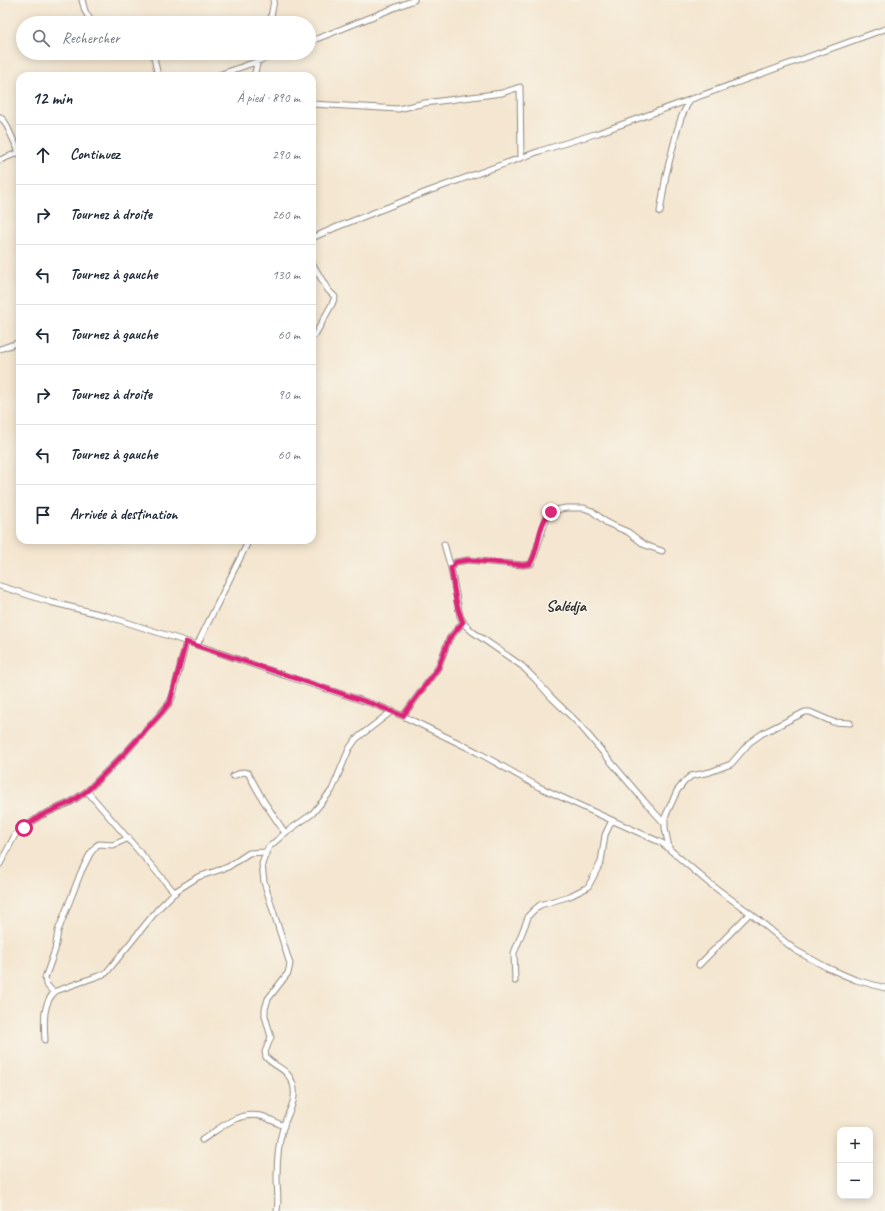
<!DOCTYPE html>
<html lang="fr">
<head>
<meta charset="utf-8">
<style>
  body { margin:0; font-family:Caveat,sans-serif; background:#f2f2f3; color:#1f2937 }
  .controls { position:absolute; right:12px; bottom:12px; display:grid; overflow:hidden; border-radius:8px; box-shadow:0 2px 10px #0003 }
  .controls button { width:36px; height:36px; display:grid; place-items:center; padding:0; border:0; border-bottom:1px solid #e0e1e3; background:#fff; color:#1f2937; font:20px sans-serif }
  .stop { position:absolute; width:12px; height:12px; margin:-9px; border:3px solid #db2777; border-radius:50%; background:#fff }
  .stop.end { background:#db2777; border-color:#fff; box-shadow:0 1px 4px #0008 }
  .list { margin:0; padding:0; list-style:none }
  h2 { display:flex; justify-content:space-between; align-items:center; height:52px; margin:0; padding:0 16px; font-size:17px }
  h2 small { font-size:13px; font-weight:400; color:#747a83 }
  .list li { display:grid; grid-template-columns:26px 1fr auto; gap:12px; align-items:center; box-sizing:border-box; height:60px; padding:0 16px; border-top:1px solid #e0e1e3 }
  .list b { display:block; font-size:15px; white-space:nowrap }
  .list em { font-size:13px; font-style:normal; color:#747a83 }
  .icon { flex:none; width:22px; height:22px; fill:none; stroke:currentColor; stroke-width:2; stroke-linecap:round; stroke-linejoin:round }
  .map { position:relative; flex:none; width:885px; height:1211px; overflow:hidden }
  .search { position:absolute; background:#fff; box-shadow:0 2px 10px #0003; left:16px; top:16px; width:300px; height:44px; display:flex; align-items:center; gap:10px; box-sizing:border-box; padding:0 14px; border-radius:22px; color:#747a83; font-size:15px }
  .panel { position:absolute; background:#fff; box-shadow:0 2px 10px #0003; left:16px; top:72px; width:300px; height:472px; border-radius:12px }
  .map>svg:first-child { display:block }
</style>
</head>
<body>
<div class="map">
<svg width="885" height="1211" viewBox="0 0 885 1211">
  <rect width="100%" height="100%" fill="#f7f3e8"/>
  <filter id="ink" filterUnits="userSpaceOnUse"><feTurbulence type="fractalNoise" baseFrequency=".025" numOctaves="2"/><feDisplacementMap in="SourceGraphic" scale="8" xChannelSelector="R" yChannelSelector="G"/><feConvolveMatrix kernelMatrix="1 2 1 2 8 2 1 2 1" color-interpolation-filters="sRGB"/></filter>
  <filter id="wash" filterUnits="userSpaceOnUse"><feTurbulence type="fractalNoise" baseFrequency=".012" numOctaves="4" result="noise"/><feDisplacementMap in="SourceGraphic" scale="16" xChannelSelector="R" yChannelSelector="G"/><feGaussianBlur stdDeviation="0.9" result="paint"/><feColorMatrix in="noise" values="0 0 0 0 0 0 0 0 0 0 0 0 0 0 0 0 0 1.4 0 .05"/><feComposite in="paint" operator="in"/></filter>
  <g filter="url(#wash)">
    <rect width="100%" height="100%" fill="#f4e6d0"/>
  </g>
  <g filter="url(#ink)">
    <g fill="none" stroke-linecap="round" stroke-linejoin="round">
      <!-- minor casing -->
      <g stroke="#90887e" stroke-width="7">
        <path id="minor" d="M82,0l3,11 7,12
          M270,23l4,-23
          M309,42l105,-42
          M153,53l5,23
          M216,76l65,-23
          M254,76l6,-23
          M312,104l86,5 27,-6 77,-10 18,-6 1,71
          M0,117l5,5 14,30
          M0,160l20,-8
          M660,212l6,-37 11,-44 4,-13 9,-19
          M312,238l25,-11 92,-36 111,-40 58,-18 287,-104
          M312,263l16,27 7,7 -3,7 -17,31
          M0,349l20,-7
          M444,544l7,24 9,48 5,9 8,7 49,34 14,14 15,17 27,26 67,79 19,21
          M451,568l5,-6 12,-2 55,5 8,-1 3,-7 13,-41 9,-6 10,-2h18l8,3 15,12 21,9 17,13 17,6
          M0,586l50,16 57,14 90,29 89,31 90,29 27,11 74,36 62,35 123,56 47,40 41,30 45,37 31,17 18,8 12,5 29,8
          M197,645l52,-105
          M403,716l35,-48 11,-29 14,-17
          M233,776l10,-4 5,1 15,27 22,33
          M87,791l88,102
          M669,848l-4,-20v-11l12,-26 8,-10 6,-5 19,-4 21,-8 18,-21 14,-10 42,-21h5l23,10 17,1
          M0,864l15,-29 25,-19 31,-14 16,-11 38,-38 37,-41 8,-10 3,-7 13,-53
          M699,965l51,-52
          M515,981l-1,-28 15,-38 5,-5 6,-5 30,-9 18,-9 13,-25 4,-27 7,-15
          M54,993l-8,-9 -1,-6 10,-28 3,-19 23,-59 9,-18 6,-8 3,-2 14,1 16,-7
          M45,1040c-1,-16 -3,-38 11,-49l45,-16 5,-2 52,-64 18,-18 22,-14 30,-10 21,-14 16,-1
          M202,1140c20,-13 34,-28 59,-24 8,2 15,7 23,10
          M277,1211c2,-11 0,-22 0,-34 0,-16 1,-33 6,-49 4,-15 15,-27 10,-44 -6,-17 -18,-16 -27,-27l-1,-5 6,-15 -6,-21v-7l3,-10 20,-26 2,-9 -26,-82 -2,-18 6,-16 17,-15 27,-19 20,-24 17,-41 7,-10 36,-28"/>
      </g>
      <!-- minor -->
      <use href="#minor" stroke="#fff" stroke-width="5"/>
    </g>
  </g>
  <g fill="none" stroke-linecap="round" stroke-linejoin="round" filter="url(#ink)">
    <!-- route -->
    <path stroke="#db2777" stroke-width="5" d="M24,828l16,-12 31,-14 16,-11 38,-38 37,-41 8,-10 2,-7 14,-53 190,63 27,11 35,-48 11,-29 14,-17c-8,-16 -9,-37 -12,-54l5,-6 12,-2 55,5 7,-1c10,-15 7,-40 21,-52"/>
  </g>
  <g text-anchor="middle" stroke-width="3.5" stroke-linejoin="round" paint-order="stroke">
    <!-- quarter labels -->
    <g font-size="16" font-weight="bold" fill="#2b2b2b" stroke="#f7f3e8">
      <text x="566" y="611">Salédja</text>
    </g>
  </g>
</svg>
<div class="controls">
<button>+</button>
<button>−</button>
</div>
<div class="stop" style="left:24px;top:828px"></div>
<div class="stop end" style="left:551px;top:512px"></div>
<div class="search"><svg class="icon" aria-label="search" viewBox="0 0 24 24"><circle cx="10" cy="10" r="6"/><path d="M15 15l6 6"/></svg>Rechercher</div>
<section class="panel">
<h2>12 min<small>À pied · 890 m</small></h2>
<ul class="list">
<li><svg class="icon" aria-label="ahead" viewBox="0 0 24 24"><path d="M12 20V5M6 11l6-6 6 6"/></svg><div><b>Continuez</b></div><em>290 m</em></li>
<li><svg class="icon" aria-label="right" viewBox="0 0 24 24"><path d="M7 20v-9h11M14 6l5 5-5 5"/></svg><div><b>Tournez à droite</b></div><em>260 m</em></li>
<li><svg class="icon" aria-label="left" viewBox="0 0 24 24"><path d="M17 20v-9H6M10 6l-5 5 5 5"/></svg><div><b>Tournez à gauche</b></div><em>130 m</em></li>
<li><svg class="icon" aria-label="left" viewBox="0 0 24 24"><path d="M17 20v-9H6M10 6l-5 5 5 5"/></svg><div><b>Tournez à gauche</b></div><em>60 m</em></li>
<li><svg class="icon" aria-label="right" viewBox="0 0 24 24"><path d="M7 20v-9h11M14 6l5 5-5 5"/></svg><div><b>Tournez à droite</b></div><em>90 m</em></li>
<li><svg class="icon" aria-label="left" viewBox="0 0 24 24"><path d="M17 20v-9H6M10 6l-5 5 5 5"/></svg><div><b>Tournez à gauche</b></div><em>60 m</em></li>
<li><svg class="icon" aria-label="arrive" viewBox="0 0 24 24"><path d="M6 21V4h12l-3 4 3 4H6"/></svg><div><b>Arrivée à destination</b></div></li>
</ul>
</section>
</div>
</body>
</html>
